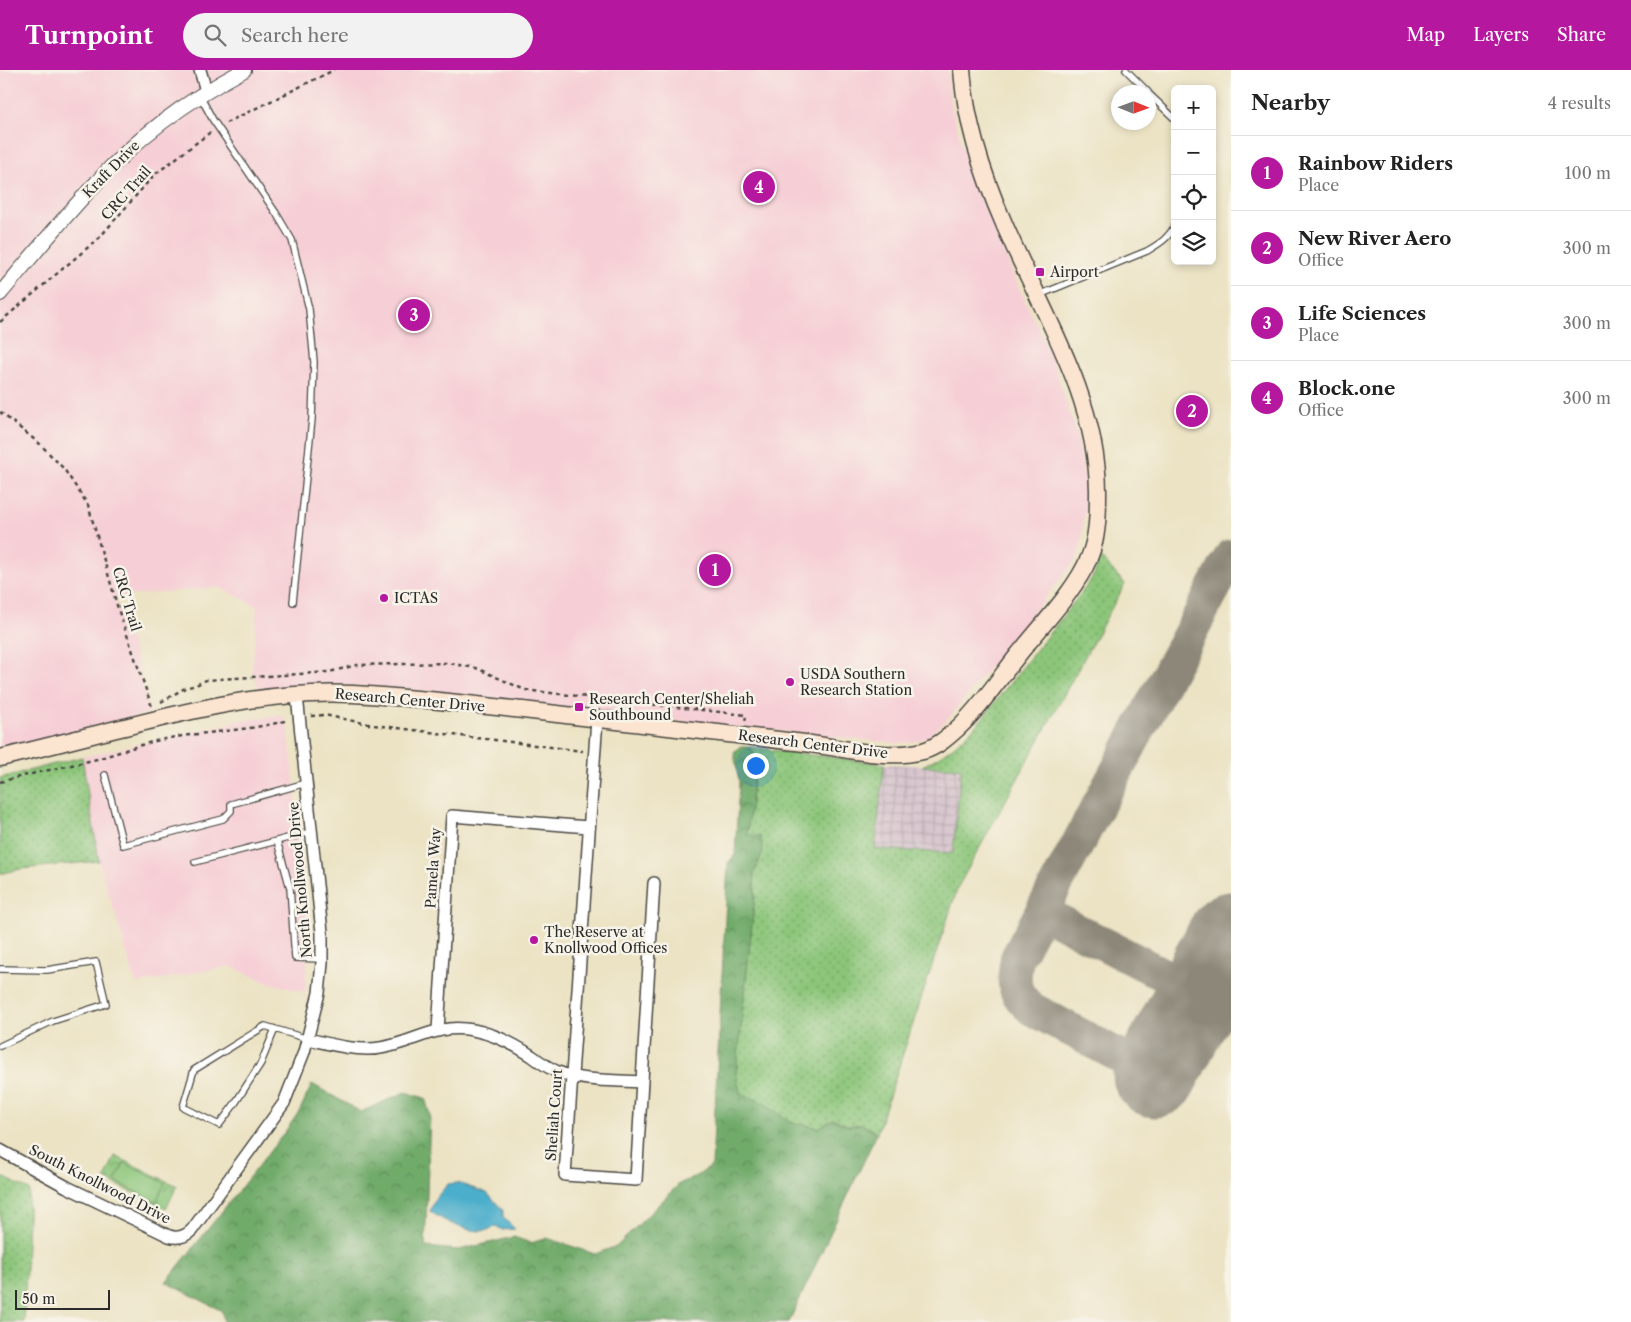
<!DOCTYPE html>
<html lang="en">
<head>
<meta charset="utf-8">
<style>
  body { margin:0; font-family:"Libre Caslon Text",serif; background:#f2f2f2; color:#222 }
  .controls { position:absolute; right:15px; top:15px; display:grid; overflow:hidden; border-radius:8px; box-shadow:0 2px 8px #0003 }
  .controls button { width:45px; height:45px; display:grid; place-items:center; padding:0; border:0; border-bottom:1px solid #e0e0e0; background:#fff; color:#222; font:25px sans-serif }
  .compass { position:absolute; left:1111px; top:15px; width:45px; height:45px; border-radius:50%; background:#fff; box-shadow:0 2px 8px #0003; rotate:91deg }
  .scale { position:absolute; left:15px; bottom:12px; width:95px; box-sizing:border-box; padding-left:5px; border:2px solid #2b2b2b; border-top:0; font-size:14px; line-height:18px; white-space:nowrap; color:#2b2b2b; -webkit-text-stroke:4px #f7f3e8; paint-order:stroke }
  .you { position:absolute; left:755px; top:695px; width:18px; height:18px; margin:-12px; border:4px solid #fff; border-radius:50%; background:#1a73e8; box-shadow:0 0 0 8px #1a73e833 }
  .badge { display:grid; place-items:center; width:32px; height:32px; border-radius:50%; background:#b5179e; color:#fff; font-size:16px; font-weight:700 }
  .pin { position:absolute; translate:-50% -50%; border:2px solid #fff; box-shadow:0 1px 5px #0006 }
  .list { margin:0; padding:0; list-style:none }
  h2 { display:flex; justify-content:space-between; align-items:center; height:65px; margin:0; padding:0 20px; font-size:21px }
  h2 small { font-size:16px; font-weight:400; color:#767676 }
  .list li { display:grid; grid-template-columns:32px 1fr auto; gap:15px; align-items:center; box-sizing:border-box; height:75px; padding:0 20px; border-top:1px solid #e0e0e0 }
  .list b { display:block; font-size:19px; white-space:nowrap }
  .list p { margin:0; font-size:16px; white-space:nowrap; color:#767676 }
  .list em { font-size:16px; font-style:normal; color:#767676 }
  .icon { flex:none; width:28px; height:28px; fill:none; stroke:currentColor; stroke-width:2; stroke-linecap:round; stroke-linejoin:round }
  .map { position:relative; flex:none; width:1231px; height:1252px; overflow:hidden }
  header { display:flex; align-items:center; gap:30px; box-sizing:border-box; height:70px; padding:0 25px; background:#b5179e; color:#fff }
  header strong { font-size:24px }
  nav { display:flex; gap:28px; margin-inline-start:auto; font-size:18px }
  .search { width:350px; height:45px; background:#f2f2f2; display:flex; align-items:center; gap:12px; box-sizing:border-box; padding:0 18px; border-radius:28px; color:#767676; font-size:19px }
  main { display:flex }
  aside { flex:1; background:#fff }
  .map>svg:first-child { display:block }
</style>
</head>
<body>
<header>
<strong>Turnpoint</strong>
<div class="search"><svg class="icon" aria-label="search" viewBox="0 0 24 24"><circle cx="10" cy="10" r="6"/><path d="M15 15l6 6"/></svg>Search here</div>
<nav><a>Map</a><a>Layers</a><a>Share</a></nav>
</header>
<main>
<div class="map">
<svg width="1231" height="1252" viewBox="0 0 1231 1252">
  <defs>
    <pattern id="industrial-grid" width="8" height="8" patternUnits="userSpaceOnUse" patternTransform="scale(1.25)"><rect width="8" height="8" fill="#d1bdc9"/><path d="M0 4h8M4 0v8" fill="none" stroke="#aa9aa3"/></pattern>
    <pattern id="grass-dots" width="8" height="8" patternUnits="userSpaceOnUse" patternTransform="scale(1.25)"><rect width="8" height="8" fill="#8cc67a"/><path d="M2 2h.1M6 6h.1" fill="none" stroke="#73a164" stroke-width="1.8" stroke-linecap="round"/></pattern>
    <pattern id="forest-crowns" width="20" height="18" patternUnits="userSpaceOnUse" patternTransform="scale(1.25)"><rect width="20" height="18" fill="#71ab6a"/><path d="M2 6a3 3 0 1 1 6 0M12 15a3 3 0 1 1 6 0" fill="none" stroke="#5d8b57"/></pattern>
    <pattern id="park-crowns" width="20" height="18" patternUnits="userSpaceOnUse" patternTransform="scale(1.25)"><rect width="20" height="18" fill="#8cc67a"/><path d="M2 6a3 3 0 1 1 6 0M12 15a3 3 0 1 1 6 0" fill="none" stroke="#73a164"/></pattern>
  </defs>
  <rect width="100%" height="100%" fill="#f7f3e8"/>
  <filter id="ink" filterUnits="userSpaceOnUse"><feTurbulence type="fractalNoise" baseFrequency=".02" numOctaves="2"/><feDisplacementMap in="SourceGraphic" scale="10" xChannelSelector="R" yChannelSelector="G"/><feConvolveMatrix kernelMatrix="1 2 1 2 8 2 1 2 1" color-interpolation-filters="sRGB"/></filter>
  <filter id="wash" filterUnits="userSpaceOnUse"><feTurbulence type="fractalNoise" baseFrequency=".0096" numOctaves="4" result="noise"/><feDisplacementMap in="SourceGraphic" scale="20" xChannelSelector="R" yChannelSelector="G"/><feGaussianBlur stdDeviation="1.12" result="paint"/><feColorMatrix in="noise" values="0 0 0 0 0 0 0 0 0 0 0 0 0 0 0 0 0 1.4 0 .05"/><feComposite in="paint" operator="in"/></filter>
  <g filter="url(#wash)">
    <rect width="100%" height="100%" fill="#ece3c4"/>
    <!-- built -->
    <path fill="#f6cfd6" d="M0,0h948l2,32 17,61 52,125 32,68 27,82 6,34 1,34 -4,39 -4,13 -130,162 -21,18 -13,4 -17,1 -327,-33 -155,-20 -53,-4h-43l-58,4 -8,-19 5,-65 -38,-19 -105,10 19,51 17,65 -150,37z
      M281,645l7,10 10,92 10,128 -3,47 -39,-10 -36,-16 -94,18 -37,-123 -17,-104 158,-36z"/>
    <!-- industrial -->
    <path fill="url(#industrial-grid)" d="M884,694l77,4 -8,85 -78,-4z"/>
    <!-- grass -->
    <path fill="url(#grass-dots)" stroke="#5c7852" d="M1099,485l26,29 -167,303 -81,246 -16,-9 -12,2 -16,-7 -14,9 -29,-6 -26,-19 -24,-10 -4,-19 19,-179 -1,-22 9,-21 -16,-17 8,-71 -1,-12 -6,-5 136,17 -9,85 78,4 8,-85 -39,-2c23,-11 41,-26 58,-45l106,-134 9,-14z
      M82,687l17,104 -78,8 -21,5v-96z
      M0,1108h5l24,12 -5,132h-24z"/>
    <!-- forest -->
    <path fill="url(#forest-crowns)" stroke="#4e6b4a" d="M739,677h9l6,5 1,12 -8,71 13,1 3,16 -9,21 1,22 -19,179 4,19 24,10 26,19 29,6 14,-9 16,7 12,-2 16,9 -88,189h-565l-2,-11 -56,-29 119,-150 15,-22 12,-26 49,28 44,-20 20,6 5,17 -5,132 34,3 55,-13 17,6 16,-5 48,16 22,-8 62,-62 21,-10 12,-9 16,-302 7,-8 4,-73 -5,-30z"/>
    <!-- park -->
    <path fill="url(#park-crowns)" stroke="#5c7852" d="M115,1086l62,30 -11,23 -61,-30z"/>
    <!-- pitch -->
    <path fill="#8cc67a" stroke="#5c7852" d="M124,1093l41,20 -9,19 -41,-21z"/>
    <!-- water -->
    <path fill="#4caecb" stroke="#3c6c7b" d="M458,1113l29,10 16,17v7l12,12 -13,1 -6,-4c-17,13 -50,-3 -66,-15l5,-12 13,-15z"/>
    <g fill="none" stroke-linecap="round" stroke-linejoin="round">
      <!-- taxiway -->
      <path stroke="#8c8778" stroke-width="34" d="M1042,842l157,81
        M1155,1005l-123,-66c-20,-16 -19,-27 -15,-51l214,-402"/>
      <!-- runway -->
      <path stroke="#8c8778" stroke-width="85" d="M1155,1005l76,-141"/>
    </g>
  </g>
  <g filter="url(#ink)">
    <g fill="none" stroke-linecap="round" stroke-linejoin="round">
      <!-- service casing -->
      <g stroke="#484742" stroke-width="8">
        <path id="service" d="M1126,0l22,22
          M1148,23l27,26
          M200,26l13,24 63,93 16,27 17,69 5,53 -2,57 -19,183
          M1039,225l108,-44c12,-7 22,-13 28,-26
          M105,705l18,70 100,-26 8,-8v-7l75,-21
          M277,771l13,47 5,70 27,1
          M195,792l116,-30
          M0,899l47,1 49,-8 10,42 -53,17 -53,25
          M275,959l-14,34 -27,42 -15,20 -36,-18 11,-37 71,-44 43,13"/>
      </g>
      <!-- minor casing -->
      <g stroke="#484742" stroke-width="14">
        <path id="minor" d="M200,0l6,21
          M597,649l-32,456 71,5 18,-297
          M438,960l14,-214 136,11
          M308,969c21,5 51,13 72,9 34,-5 55,-25 93,-18 21,4 41,14 59,26 8,6 16,12 26,16 25,10 56,8 83,10
          M0,1080l67,37 102,49c9,3 17,0 23,-6l92,-127 20,-51 15,-59 3,-30v-31l-25,-236"/>
      </g>
      <!-- tertiary casing -->
      <g stroke="#484742" stroke-width="16">
        <path id="tertiary" d="M0,224c32,-38 63,-76 97,-112 41,-46 93,-83 147,-112"/>
      </g>
      <!-- secondary casing -->
      <g stroke="#484742" stroke-width="19">
        <path id="secondary" d="M0,688c42,-10 83,-21 125,-31 74,-19 151,-37 228,-33 57,3 114,10 170,16 91,11 182,22 273,32 40,4 88,19 127,9 14,-4 25,-14 36,-24 22,-21 40,-48 59,-72 22,-28 58,-65 71,-97 9,-21 9,-45 9,-67 -1,-95 -57,-181 -93,-265 -22,-50 -39,-101 -43,-156"/>
      </g>
      <!-- path -->
      <path stroke="#484742" stroke-width="2.5" stroke-dasharray="4 4" stroke-linecap="butt" d="M226,53l108,-53
        M0,252l99,-84 55,-63 58,-44
        M0,342l40,32 24,25 24,36 31,107 33,95
        M161,632l24,-14 11,-3 10,-5 123,-8 28,-7 91,-2 28,5 49,22 221,25 -1,8
        M311,646l13,-1 49,10 210,26
        M0,712c32,-9 65,-15 97,-23 21,-6 41,-14 63,-19 42,-9 87,-8 128,-20"/>
      <!-- service -->
      <use href="#service" stroke="#fff" stroke-width="5.5"/>
      <!-- minor -->
      <use href="#minor" stroke="#fff" stroke-width="11"/>
      <!-- tertiary -->
      <use href="#tertiary" stroke="#fff" stroke-width="14"/>
      <!-- secondary -->
      <use href="#secondary" stroke="#fce5d0" stroke-width="16"/>
    </g>
  </g>
  <!-- markers -->
  <g fill="#b5179e" stroke="#f7f3e8" stroke-width="2">
    <rect x="1035" y="197" width="10" height="10" rx="2.5"/>
    <circle cx="384" cy="528" r="5"/>
    <circle cx="790" cy="612" r="5"/>
    <rect x="574" y="632" width="10" height="10" rx="2.5"/>
    <circle cx="534" cy="870" r="5"/>
  </g>
  <g text-anchor="middle" stroke-width="5" stroke-linejoin="round" paint-order="stroke">
    <!-- street labels -->
    <g font-size="14" fill="#2b2b2b" stroke="#f7f3e8">
      <text transform="translate(111 99) rotate(-45)" y="5">Kraft Drive</text>
      <text transform="translate(126 123) rotate(-48)" y="5">CRC Trail</text>
      <text transform="translate(127 529) rotate(73)" y="5">CRC Trail</text>
      <text transform="translate(410 630) rotate(5)" y="5">Research Center Drive</text>
      <text transform="translate(813 674) rotate(7)" y="5">Research Center Drive</text>
      <text transform="translate(433 798) rotate(-86)" y="5">Pamela Way</text>
      <text transform="translate(300 810) rotate(-95)" y="5">North Knollwood Drive</text>
      <text transform="translate(554 1045) rotate(-86)" y="5">Sheliah Court</text>
      <text transform="translate(100 1114) rotate(27)" y="5">South Knollwood Drive</text>
    </g>
    <!-- poi labels -->
    <g font-size="14" fill="#2b2b2b" stroke="#f7f3e8" text-anchor="start">
      <text x="1050" y="207">Airport</text>
      <text x="394" y="533">ICTAS</text>
      <text x="800" y="609">USDA Southern<tspan x="800" dy="16">Research Station</tspan></text>
      <text x="589" y="634">Research Center/Sheliah<tspan x="589" dy="16">Southbound</tspan></text>
      <text x="544" y="867">The Reserve at<tspan x="544" dy="16">Knollwood Offices</tspan></text>
    </g>
  </g>
</svg>
<div class="controls">
<button>+</button>
<button>−</button>
<button><svg class="icon" aria-label="locate" viewBox="0 0 24 24"><circle cx="12" cy="12" r="6"/><path d="M12 2v4M12 18v4M2 12h4M18 12h4"/></svg></button>
<button><svg class="icon" aria-label="layers" viewBox="0 0 24 24"><path d="M12 4l9 5-9 5-9-5zM3 14l9 5 9-5"/></svg></button>
</div>
<svg class="compass" viewBox="-18 -18 36 36"><path d="M0-13l5 13h-10z" fill="#e53935"/><path d="M0 13l5-13h-10z" fill="#767676"/></svg>
<div class="scale">50 m</div>
<div class="you"></div>
<div class="pin badge" style="left:715px;top:500px">1</div>
<div class="pin badge" style="left:1192px;top:341px">2</div>
<div class="pin badge" style="left:414px;top:245px">3</div>
<div class="pin badge" style="left:759px;top:117px">4</div>
</div>
<aside>
<h2>Nearby<small>4 results</small></h2>
<ul class="list">
<li><span class="badge">1</span><div><b>Rainbow Riders</b><p>Place</p></div><em>100 m</em></li>
<li><span class="badge">2</span><div><b>New River Aero</b><p>Office</p></div><em>300 m</em></li>
<li><span class="badge">3</span><div><b>Life Sciences</b><p>Place</p></div><em>300 m</em></li>
<li><span class="badge">4</span><div><b>Block.one</b><p>Office</p></div><em>300 m</em></li>
</ul>
</aside>
</main>
</body>
</html>
